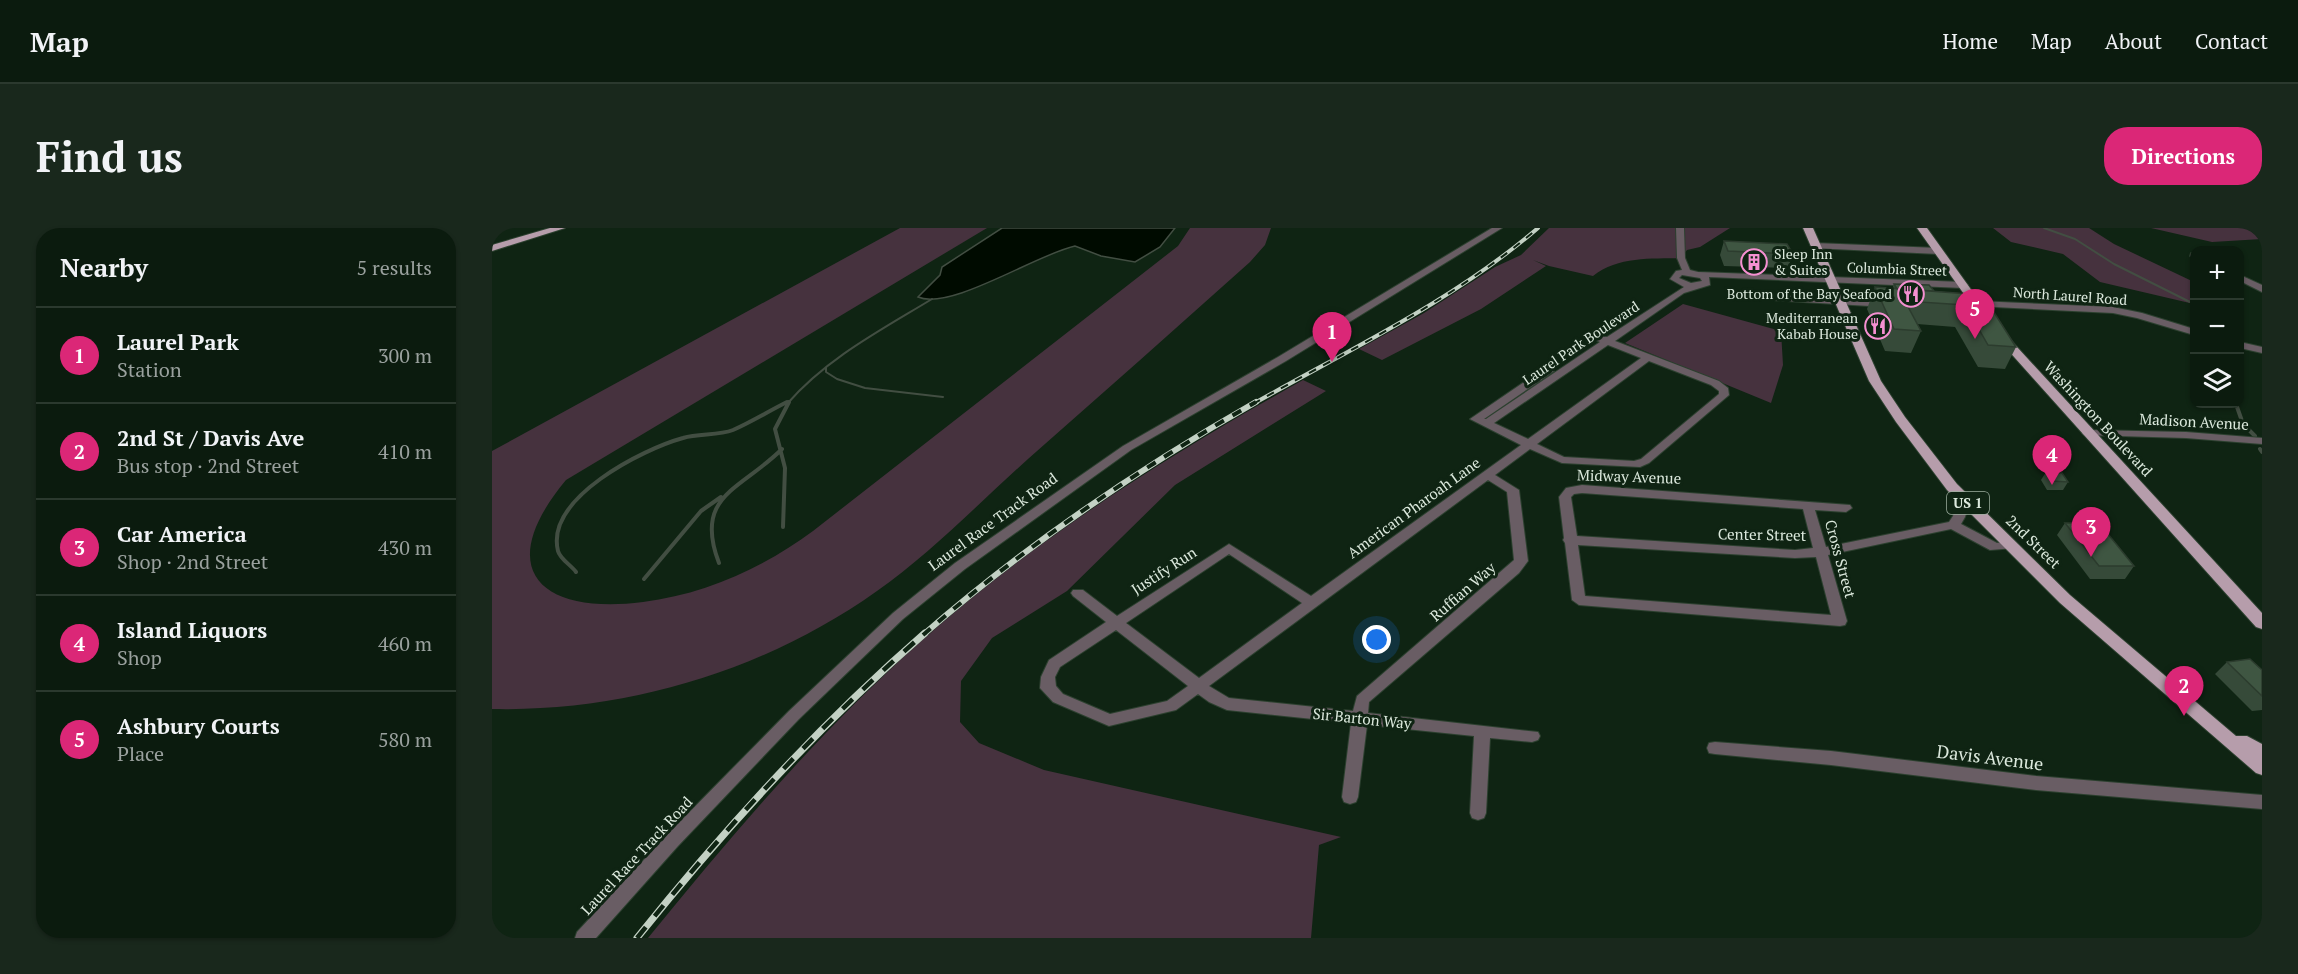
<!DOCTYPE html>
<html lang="en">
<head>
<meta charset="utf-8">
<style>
  body { margin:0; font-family:"PT Serif",serif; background:#19281c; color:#f1f3f6 }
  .controls { position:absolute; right:18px; top:18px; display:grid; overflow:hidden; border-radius:12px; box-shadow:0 2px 4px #0004 }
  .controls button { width:54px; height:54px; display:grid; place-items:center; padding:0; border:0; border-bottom:2px solid #2b392e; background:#0b1b0e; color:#f1f3f6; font:30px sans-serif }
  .you { position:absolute; left:885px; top:412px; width:21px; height:21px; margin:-15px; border:4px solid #fff; border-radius:50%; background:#1a73e8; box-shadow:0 0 0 9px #1a73e833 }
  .badge { display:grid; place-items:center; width:39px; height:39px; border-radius:50%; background:#db2777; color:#fff; font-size:20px; font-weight:700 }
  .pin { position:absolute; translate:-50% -50px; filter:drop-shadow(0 2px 3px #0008) }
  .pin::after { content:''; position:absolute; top:32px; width:21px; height:18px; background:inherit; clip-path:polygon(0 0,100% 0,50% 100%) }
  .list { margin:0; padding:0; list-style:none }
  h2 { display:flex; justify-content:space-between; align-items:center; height:78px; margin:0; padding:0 24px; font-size:26px }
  h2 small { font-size:20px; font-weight:400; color:#9aa19e }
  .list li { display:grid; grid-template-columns:39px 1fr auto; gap:18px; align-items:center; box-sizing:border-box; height:96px; padding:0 24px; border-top:2px solid #2b392e }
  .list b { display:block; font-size:22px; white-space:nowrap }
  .list p { margin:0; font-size:20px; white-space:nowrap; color:#9aa19e }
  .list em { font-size:20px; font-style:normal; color:#9aa19e }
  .icon { flex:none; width:33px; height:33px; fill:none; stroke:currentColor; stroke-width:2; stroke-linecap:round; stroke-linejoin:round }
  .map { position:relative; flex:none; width:1770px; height:710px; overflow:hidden; border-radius:24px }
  header { display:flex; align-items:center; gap:36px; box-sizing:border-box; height:84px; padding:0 30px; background:#0b1b0e; border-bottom:2px solid #2b392e }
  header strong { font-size:28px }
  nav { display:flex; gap:33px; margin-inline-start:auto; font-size:21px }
  .intro { display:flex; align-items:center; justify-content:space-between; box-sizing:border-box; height:144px; padding:0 36px }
  h1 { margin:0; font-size:42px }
  .button { padding:15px 27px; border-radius:24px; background:#db2777; color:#fff; font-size:21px; font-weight:700 }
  main { display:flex; gap:36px; padding:0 36px }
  aside { flex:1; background:#0b1b0e; border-radius:24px; box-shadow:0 2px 4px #0004 }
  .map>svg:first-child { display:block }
</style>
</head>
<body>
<header>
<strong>Map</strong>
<nav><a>Home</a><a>Map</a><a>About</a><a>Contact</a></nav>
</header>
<div class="intro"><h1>Find us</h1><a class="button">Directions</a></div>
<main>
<aside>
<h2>Nearby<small>5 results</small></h2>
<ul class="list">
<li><span class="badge">1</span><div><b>Laurel Park</b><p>Station</p></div><em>300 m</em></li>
<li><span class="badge">2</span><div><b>2nd St / Davis Ave</b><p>Bus stop · 2nd Street</p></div><em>410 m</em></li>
<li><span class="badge">3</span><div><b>Car America</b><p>Shop · 2nd Street</p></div><em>430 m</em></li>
<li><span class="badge">4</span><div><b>Island Liquors</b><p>Shop</p></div><em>460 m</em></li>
<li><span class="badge">5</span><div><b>Ashbury Courts</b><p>Place</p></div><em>580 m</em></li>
</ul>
</aside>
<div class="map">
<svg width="1770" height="710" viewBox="0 0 1770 710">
  <rect width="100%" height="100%" fill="#0f2413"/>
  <!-- green -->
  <path fill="#46323e" d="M408,0h87l-421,252c-74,89 -27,135 77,122 62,-8 120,-34 170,-71l365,-285 12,-18h81l-6,17 -15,17c-74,66 -148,132 -222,197 -49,44 -97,94 -151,132 -111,79 -249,121 -385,118v-258z
    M1057,0h181l-30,19 -13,3 -6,8c-30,1 -63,-2 -88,18l-44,-10 -16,-6 13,6 -65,43 -99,51 -23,-11 65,-36 71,-46 26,-12z
    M1501,0h96l25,16 80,38v22l-94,-22 -37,-28 -52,-12z
    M1659,0h111v11l-50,3z
    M1191,76l98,27 2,34 -12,38 -146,-60z
    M811,152l23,11 -151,94 -108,106 -75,47 -31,43 -1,41 19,21 65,27 297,67 -22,8 -8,93h-663c84,-103 170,-205 270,-294 117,-105 249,-188 385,-264z"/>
  <!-- water -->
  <path fill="#000b00" stroke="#424e42" stroke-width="1.5" d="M510,0h173l-15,19 -25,15 -34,-6 -26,-10c-38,8 -124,65 -157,51l22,-22 2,-8z"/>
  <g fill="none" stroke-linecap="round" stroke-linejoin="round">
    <!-- stream-far1 -->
    <path stroke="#424e42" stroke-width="2" d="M1552,0l31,11 39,25 80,40
      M334,140v4l11,7 28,9 78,9
      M292,176l7,-4
      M295,176c40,-46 94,-74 145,-105"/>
    <!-- stream -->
    <path stroke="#424e42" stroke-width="4" d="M1744,176l7,20 12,12
      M1768,221l2,3
      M291,299l2,-59 -10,-39 14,-27
      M227,335c-26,-68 22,-73 63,-114
      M84,344c-5,-7 -16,-13 -18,-21 -13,-53 85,-102 125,-113 16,-5 35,-2 50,-8 18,-8 36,-19 54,-28
      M152,351l57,-68 20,-14"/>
    <!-- minor casing -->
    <g stroke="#2c402f" stroke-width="2">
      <path id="minor" d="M1000,0h10l-216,133 -155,89 -166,119 -62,50 -104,100 -121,127 -82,92h-21l2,-6 89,-96 123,-125 104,-98 62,-50 168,-117 155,-89z
        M1184,0h8l1,30 5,12 8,2 265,10 5,3 -5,3 -254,-11 1,8 -26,8 -69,48 104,40 9,7 1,7 -80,68 -9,4 -78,-4 -32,-14 -35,26 24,15 9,71 -9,12 -150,129 -1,11 170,19 2,4 -2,4 -6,2 -42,-4 -4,75 -2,5 -6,2 -6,-2 -2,-5 4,-77 -107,-11 -9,72 -2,5 -6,2 -6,-2 -2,-5 9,-74 -124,-13 -18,-8 -11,-8 -22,16 -67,16 -56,-24 -13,-14 1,-11 8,-17 57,-38 -33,-26 -2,-3 2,-3h10l34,26 112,-72 82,52 210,-151 -51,-26 76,-52h8v4l-70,48h2l114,-77 -6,-3v-4l13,2 77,-50 -14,-8 6,-8 6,-1 -5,-12zM1190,47l18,3 2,3 -11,2 -12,-5zM1116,117l33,13 -113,81 -34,-16zM1157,133l62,24 8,6v3l-78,65 -7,2 -70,-4 -27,-13zM996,252l19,12 7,68 -157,136 -4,15 -124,-13 -20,-12zM737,326l73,49 -103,75 -73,-55zM624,402l72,56 -21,15 -57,13 -47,-20 -7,-8 -1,-9 5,-10z
        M1323,15l123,5 4,3 -4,3 -126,-6 -1,-2z
        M1699,25h3v5l-4,-2z
        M1748,47l22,10v7l-22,-11z
        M1281,67l113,6 5,3 -5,3 -116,-7v-4z
        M1485,73l136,6 29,6 52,16v6l-57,-17 -24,-5 -139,-7 -2,-2z
        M1748,114l22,5v6l-22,-5z
        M1596,202l98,2 76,6v6l-76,-6 -102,-3 -2,-2z
        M1090,257l268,20 2,3 -6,4 -31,-2 11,37 123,-25 4,-6 5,-16 6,-4 6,4 -5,17 -4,7 36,19 13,-2 6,4 -1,3 -25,2 -39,-21 -123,26 19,66 -2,4 -5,1 -261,-21 -7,-5 -7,-57 -2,-3 1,-2 -5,-41 7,-9zM1090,265l221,16 10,39 -18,2 -218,-14 -6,-39 3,-3zM1086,317l217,13 21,-1 15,58 -246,-19z
        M1223,514l116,9 205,25 226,19v14l-226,-19 -205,-25 -116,-11 -6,-1 -2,-5 2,-5z"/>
    </g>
    <!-- major casing -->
    <g stroke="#2c402f" stroke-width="2">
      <path id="major" d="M58,0h15l-73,23v-6z
        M1311,0h10l68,153 24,36 52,67 113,111 166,141h11l15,8v31l-6,-2 -196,-170 -113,-113 -51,-68 -27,-41z
        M1425,0h10l58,81 -1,2h-8z
        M1510,106l4,1 256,278v16l-6,-2 -258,-288 -1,-2z"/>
    </g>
    <!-- minor -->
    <use href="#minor" fill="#695d64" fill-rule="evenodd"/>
    <!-- major -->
    <use href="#major" fill="#b69dab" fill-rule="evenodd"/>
    <!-- rail-far2 casing -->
    <g stroke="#c3d1c4" stroke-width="4">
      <path id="rail-far2" d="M761,176c97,-55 200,-103 285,-176"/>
    </g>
    <!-- rail-far1 casing -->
    <g stroke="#c3d1c4" stroke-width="6">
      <path id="rail-far1" d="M431,407c102,-89 215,-166 333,-233"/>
    </g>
    <!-- rail casing -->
    <g stroke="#c3d1c4" stroke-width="7">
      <path id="rail" d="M145,710c88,-110 181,-212 288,-305"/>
    </g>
    <!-- rail-far2 -->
    <use href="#rail-far2" stroke="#0f2413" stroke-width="2" stroke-dasharray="8" stroke-linecap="butt"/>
    <!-- rail-far1 -->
    <use href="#rail-far1" stroke="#0f2413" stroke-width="4" stroke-dasharray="10" stroke-linecap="butt"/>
    <!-- rail -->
    <use href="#rail" stroke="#0f2413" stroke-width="4.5" stroke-dasharray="14" stroke-linecap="butt"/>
  </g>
  <!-- wall -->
  <path fill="#364a39" d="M1232,13l69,13 -5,14 -64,-2 -4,-11z
    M1402,56l40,7 49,4 33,52 -11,22 -27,-2 -23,-40 -38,-3 4,7 -10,22 -26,-2 -18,-42 8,-22 17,2z
    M1554,244l22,10 -5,8h-16l-6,-10z
    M1573,295l69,43 -9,13h-35l-33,-44z
    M1735,434l35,8v40l-10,1 -37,-37z"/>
  <!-- building -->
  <path fill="#3f5642" stroke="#2c3c2e" stroke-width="1.5" d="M1232,13l63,3 6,10 -65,-3z
    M1402,56l35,1 5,6 -37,-2z
    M1383,59l108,8 33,52 -28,-2 -23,-40 -60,-4 16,30 -27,-2z
    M1554,244l16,1 6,9 -16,-1z
    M1573,295h34l35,43h-35z
    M1758,431l12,11v26l-35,-34z"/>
  <!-- icons -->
  <defs>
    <g id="building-ring" transform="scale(1.35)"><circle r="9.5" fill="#0f2413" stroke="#f590d1" stroke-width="1.5"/><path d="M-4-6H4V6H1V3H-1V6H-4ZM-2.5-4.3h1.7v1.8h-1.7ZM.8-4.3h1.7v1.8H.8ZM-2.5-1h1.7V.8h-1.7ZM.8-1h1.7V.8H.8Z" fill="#f590d1"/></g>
    <g id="restaurant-ring" transform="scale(1.35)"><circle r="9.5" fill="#0f2413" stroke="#f590d1" stroke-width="1.5"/><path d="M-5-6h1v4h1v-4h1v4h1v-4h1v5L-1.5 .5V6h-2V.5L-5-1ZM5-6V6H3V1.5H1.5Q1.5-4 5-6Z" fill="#f590d1"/></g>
  </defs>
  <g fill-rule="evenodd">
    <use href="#building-ring" x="1262" y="34"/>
    <use href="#restaurant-ring" x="1419" y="66"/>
    <use href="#restaurant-ring" x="1386" y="98"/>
  </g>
  <g text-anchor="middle" stroke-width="6" stroke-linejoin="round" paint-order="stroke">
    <!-- far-poi labels -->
    <g font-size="14" fill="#dce9dd" stroke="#0f2413" text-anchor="end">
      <text x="1282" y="31" text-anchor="start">Sleep Inn<tspan x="1282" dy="16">&amp; Suites</tspan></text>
      <text x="1400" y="71">Bottom of the Bay Seafood</text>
      <text x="1366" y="95">Mediterranean<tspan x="1366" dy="16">Kabab House</tspan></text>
    </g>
    <!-- far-street labels -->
    <g font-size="14" fill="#dce9dd" stroke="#0f2413">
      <text transform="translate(1405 41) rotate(2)" y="5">Columbia Street</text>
      <text transform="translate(1578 68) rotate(4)" y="5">North Laurel Road</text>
      <text transform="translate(1089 115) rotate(-34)" y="5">Laurel Park Boulevard</text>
    </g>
    <!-- shield labels -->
    <rect fill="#0f2413" stroke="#9eaea0" stroke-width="1.5" x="1455" y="264" width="42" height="22" rx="4.5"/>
    <g font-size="14" font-weight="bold" fill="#dce9dd">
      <text x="1476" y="280">US 1</text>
    </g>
    <!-- street labels -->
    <g font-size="15" fill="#dce9dd" stroke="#0f2413">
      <text transform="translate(1606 191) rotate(47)" y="5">Washington Boulevard</text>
      <text transform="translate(1702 194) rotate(3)" y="5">Madison Avenue</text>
      <text transform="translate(1137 249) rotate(2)" y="5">Midway Avenue</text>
      <text transform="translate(922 280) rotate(-36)" y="5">American Pharoah Lane</text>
      <text transform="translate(501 294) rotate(-36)" y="5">Laurel Race Track Road</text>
      <text transform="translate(1270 307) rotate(1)" y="5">Center Street</text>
      <text transform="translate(1541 314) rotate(44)" y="5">2nd Street</text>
      <text transform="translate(1348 331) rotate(75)" y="5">Cross Street</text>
      <text transform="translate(672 343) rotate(-33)" y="5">Justify Run</text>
      <text transform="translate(971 364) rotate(-41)" y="5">Ruffian Way</text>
      <text transform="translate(870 491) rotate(6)" y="5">Sir Barton Way</text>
      <text transform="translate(145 628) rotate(-47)" y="5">Laurel Race Track Road</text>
    </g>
    <!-- near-street labels -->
    <g font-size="18" fill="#dce9dd" stroke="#0f2413">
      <text transform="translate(1498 530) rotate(7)" y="6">Davis Avenue</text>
    </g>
  </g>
</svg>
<div class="controls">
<button>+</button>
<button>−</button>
<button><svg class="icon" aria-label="layers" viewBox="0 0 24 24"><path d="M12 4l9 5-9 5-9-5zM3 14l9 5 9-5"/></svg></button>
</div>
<div class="you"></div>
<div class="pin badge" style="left:840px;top:134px">1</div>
<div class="pin badge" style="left:1692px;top:488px">2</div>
<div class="pin badge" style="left:1599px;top:329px">3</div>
<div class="pin badge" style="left:1560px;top:257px">4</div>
<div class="pin badge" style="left:1483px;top:111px">5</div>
</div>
</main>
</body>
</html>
